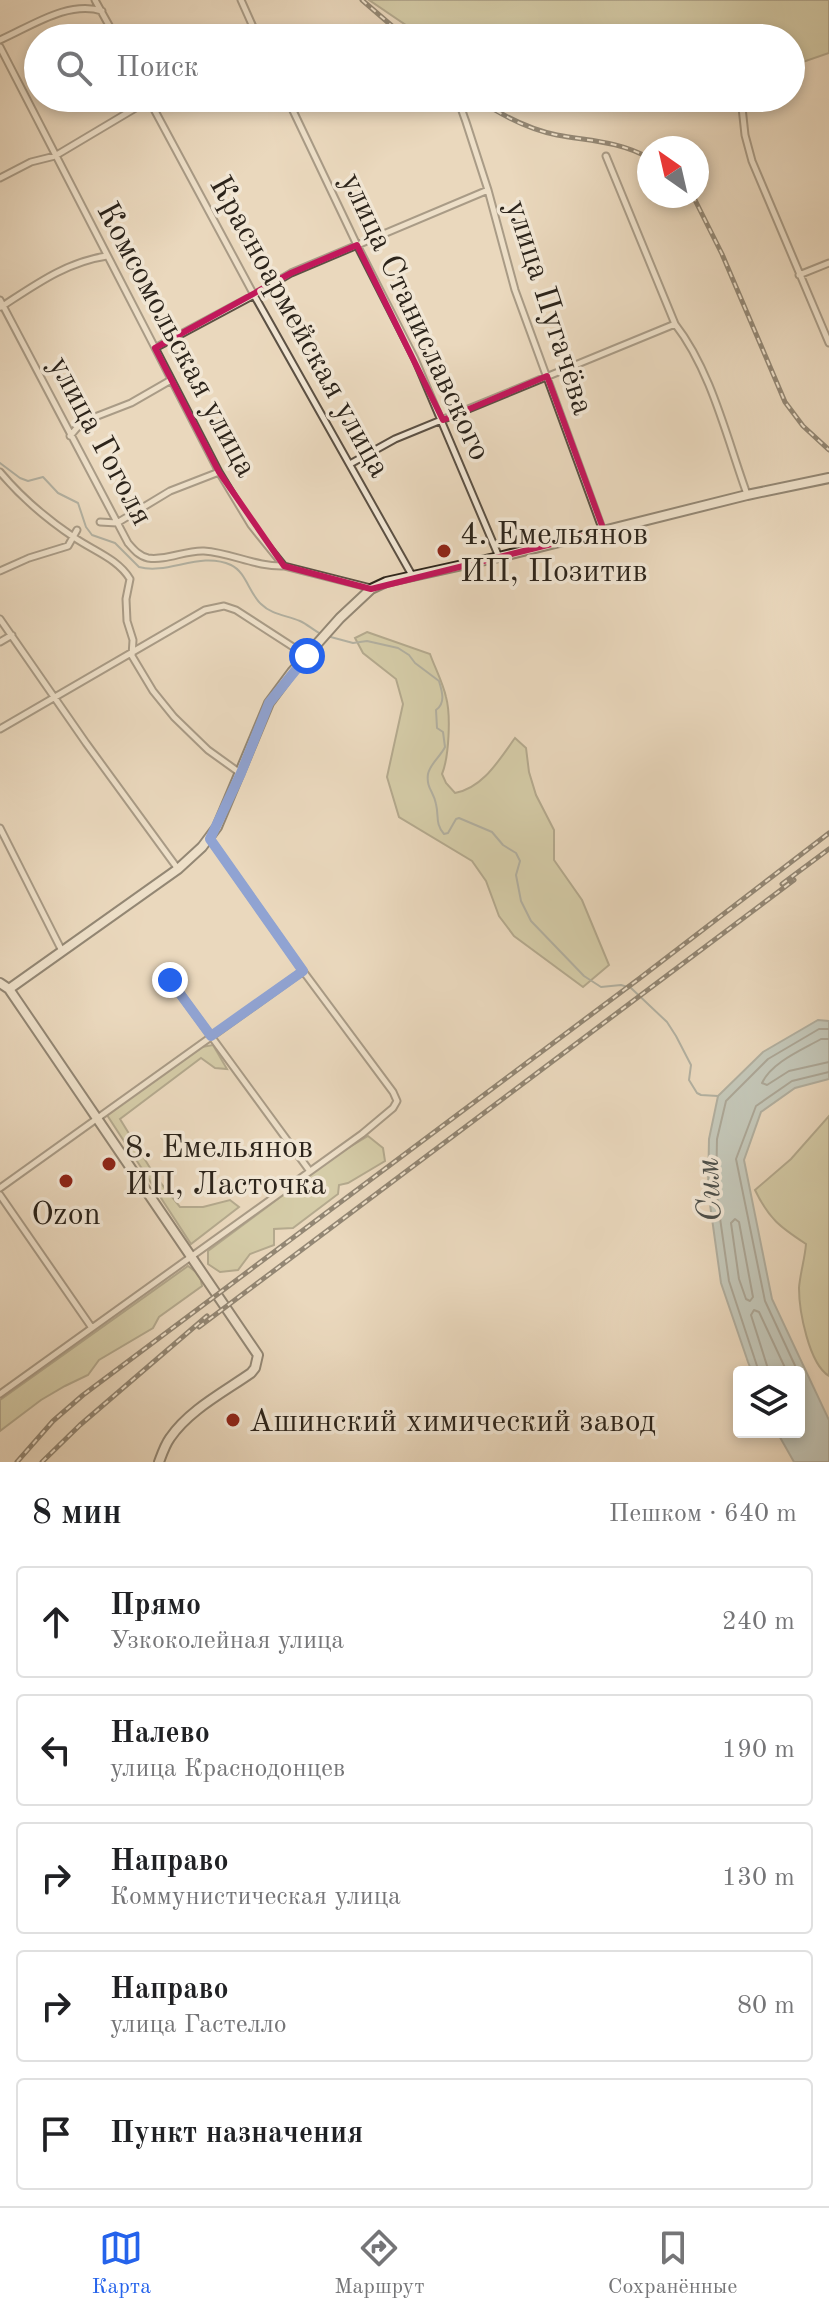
<!DOCTYPE html>
<html lang="ru">
<head>
<meta charset="utf-8">
<style>
  body { margin:0; font-family:"Old Standard TT",serif; background:#f2f2f2; color:#202124 }
  .controls { position:absolute; right:24px; bottom:24px; display:grid; overflow:hidden; border-radius:8px; box-shadow:0 4px 12px #0003 }
  .controls button { width:72px; height:72px; display:grid; place-items:center; padding:0; border:0; border-bottom:2px solid #e0e0e0; background:#fff; color:#202124; font:40px sans-serif }
  .compass { position:absolute; left:637px; top:136px; width:72px; height:72px; border-radius:50%; background:#fff; box-shadow:0 4px 12px #0003; rotate:326deg }
  .stop { position:absolute; width:24px; height:24px; margin:-18px; border:6px solid #2563eb; border-radius:50%; background:#fff }
  .stop.end { background:#2563eb; border-color:#fff; box-shadow:0 2px 8px #0008 }
  .list { margin:0; padding:0; list-style:none }
  h2 { display:flex; justify-content:space-between; align-items:center; height:104px; margin:0; padding:0 32px; font-size:34px }
  h2 small { font-size:26px; font-weight:400; color:#757577 }
  .list li { display:grid; grid-template-columns:52px 1fr auto; gap:24px; align-items:center; box-sizing:border-box; height:112px; margin:0 16px 16px; padding:0 16px; border:2px solid #e0e0e0; border-radius:8px }
  .list b { display:block; font-size:30px; white-space:nowrap }
  .list p { margin:0; font-size:26px; white-space:nowrap; color:#757577 }
  .list em { font-size:26px; font-style:normal; color:#757577 }
  .icon { flex:none; width:44px; height:44px; fill:none; stroke:currentColor; stroke-width:2; stroke-linecap:round; stroke-linejoin:round }
  .map { position:relative; flex:none; width:829px; height:1462px; overflow:hidden }
  .search { position:absolute; background:#fff; box-shadow:0 4px 12px #0003; left:24px; right:24px; top:24px; height:88px; display:flex; align-items:center; gap:20px; box-sizing:border-box; padding:0 28px; border-radius:44px; color:#757577; font-size:30px }
  .sheet { height:744px; background:#fff }
  nav { display:flex; justify-content:space-around; align-items:center; box-sizing:border-box; height:112px; border-top:2px solid #e0e0e0; background:#fff; font-size:22px; color:#757577 }
  nav a { display:grid; justify-items:center; gap:4px }
  nav .on { color:#2563eb }
  .map>svg:first-child { display:block }
</style>
</head>
<body>
<div class="map">
<svg width="829" height="1462" viewBox="0 0 829 1462">
  <rect width="100%" height="100%" fill="#ead8bd"/>
  <filter id="stains"><feTurbulence type="fractalNoise" baseFrequency=".0025" numOctaves="4"/><feColorMatrix values="0 0 0 0 .2 0 0 0 0 .09 0 0 0 0 .02 0 0 0 .5 -.17"/></filter>
  <radialGradient id="worn" r=".72"><stop offset=".6" stop-color="#630" stop-opacity="0"/><stop offset="1" stop-color="#630" stop-opacity=".3"/></radialGradient>
  <!-- green -->
  <path fill="#bcbd8e" stroke="#747054" stroke-width="2" d="M369,0h460v53l-38,13v-28h-366z
    M367,632l63,22c5,14 13,29 16,43 5,18 3,60 -4,77l4,9 9,10c28,-5 44,-33 60,-55l11,10 3,24 7,23 18,35v30l28,40 27,65 -26,22 -69,-51 -15,-20 -13,-35 -14,-20 -73,-44 -12,-40 16,-73 -7,-25 -33,-26 -8,-15z
    M213,1045l14,24 -12,-1 -14,-10 -81,61 35,57 25,31h23l27,-7 9,7 -48,37 -84,-129 95,-68z
    M829,1116v260c-20,-12 -30,-65 -30,-88 1,-14 6,-30 7,-44 -26,-17 -37,-25 -51,-54l36,-31z
    M368,1136l15,12 2,13 -37,22 -9,2 -1,9 -45,34 -19,1v16l-24,9 -12,16 -18,2 -12,-8v-13l130,-97z
    M188,1266l12,9 2,11 -43,31 -6,11 -54,32 -11,15 -23,11 -24,14 -41,31v-31z"/>
  <!-- water -->
  <path fill="#9bb8bb" stroke="#6f7d7b" stroke-width="2" d="M818,1020l11,1v58l-34,9 -34,24 -17,48 28,139 57,121v42h-35l-17,-30h22v-60h-47l-4,-10 -27,-79 -13,-93 1,-51 9,-43 45,-44z"/>
  <g fill="none" stroke-linecap="round" stroke-linejoin="round">
    <!-- shore -->
    <path stroke="#646e6b" stroke-width="2" d="M829,1039h-8c-19,11 -49,23 -59,44l5,2 22,-14 40,-9
      M735,1219l4,3 14,75 -3,4 -4,-2 -7,-20 -8,-56z
      M759,1372l-30,-91 -13,-91 1,-51 9,-38 42,-42 51,-30h10
      M769,1372l-18,-57 3,-5 5,2 28,60
      M798,1372l-33,-71 -29,-142 20,-53 36,-25 37,-9"/>
    <!-- stream -->
    <path stroke="#6f7d7b" stroke-width="2" d="M0,463l20,15 8,3 15,-4 15,16 20,10 8,24 6,8 23,8 24,24c29,8 61,-16 92,-2 15,7 18,28 30,39 11,11 25,11 39,17 7,3 13,9 21,13
      M327,636l26,7 14,-2 31,7 11,7 6,8 24,18c3,10 7,22 -3,29l1,18 6,4 2,15c-5,10 -15,17 -17,27 -2,14 6,18 8,30 3,12 -1,20 8,30l4,-1 8,-14 3,-1 33,14 11,13 13,8 4,8 -4,14 5,26 10,20 53,55 17,11 20,-2 10,3 36,34 9,14 15,29 -2,15 8,13 4,2 17,1"/>
    <!-- street casing -->
    <g stroke="#5c5144" stroke-width="9">
      <path id="street" d="M95,0l21,38
        M241,0l17,38
        M0,40c30,-13 68,-40 102,-29
        M0,47l219,425 32,53 33,41 87,22
        M148,98l106,197 159,282
        M287,98l70,147 58,114 84,198
        M453,98l8,10 5,14 22,68 27,100 88,241
        M741,98l4,37 7,26 77,182
        M606,156l69,168c36,46 52,115 72,170
        M0,178l31,-16 24,-6 94,-56
        M799,275l30,-12
        M0,300l128,243c6,7 11,13 20,15 19,3 37,-8 56,-7 28,2 52,16 80,15
        M1,307c34,-22 65,-45 106,-51
        M155,348l99,-53 37,-22 197,-83
        M70,436l12,-14 49,-19 40,-23
        M350,464l45,-25 280,-115
        M0,472c21,25 48,48 75,66 19,13 43,21 55,41l-4,20 1,22 6,19 -1,16 21,35 21,26 34,33 32,23
        M100,522l17,1 53,-32 49,-19
        M0,571l29,-13 39,-12 9,-16
        M0,619l86,124 92,126
        M0,642l12,-7
        M0,729l205,-119 19,-4 12,4 71,46
        M0,828l62,123
        M170,980l139,190
        M0,1188l303,-217
        M0,1195l92,133
        M0,1394l362,-260 31,-26 4,-7 -4,-9 -90,-121 -93,-132"/>
    </g>
    <!-- secondary casing -->
    <g stroke="#2c241b" stroke-width="12">
      <path id="secondary" d="M0,983l9,6 249,366 -3,13 -4,5c-27,19 -62,37 -81,65 -5,7 -8,16 -11,24
        M9,989l169,-120 24,-22 15,-20 52,-124 23,-31 48,-54 31,-29 15,-7 113,-25 248,-62 82,-17"/>
    </g>
    <!-- street -->
    <use href="#street" stroke="#f1e6d4" stroke-width="5"/>
    <!-- secondary -->
    <use href="#secondary" stroke="#f1e6d4" stroke-width="8"/>
    <!-- rail casing -->
    <g stroke="#2c241b" stroke-width="5">
      <path id="rail" d="M362,0l44,38
        M476,98c25,17 51,31 81,37 32,6 62,6 92,23
        M693,196l29,58 63,148 18,24 26,24
        M782,884l47,-35
        M199,1327l595,-447
        M17,1462l36,-41 30,-26 557,-417 189,-145
        M42,1462l38,-37 127,-109"/>
    </g>
    <!-- rail -->
    <use href="#rail" stroke="#f1e6d4" stroke-width="2" stroke-dasharray="6" stroke-linecap="butt"/>
  </g>
  <g fill="none" stroke-linecap="round" stroke-linejoin="round">
    <!-- route -->
    <path stroke="#2563eb" stroke-width="10" d="M170,980l41,56 92,-65 -93,-132 31,-66 28,-70 38,-47"/>
  </g>
  <!-- marked area -->
  <path d="M0 0H829V1462H0ZM357,245l86,175 104,-44 57,155 -233,58 -87,-23 -65,-94 -64,-124 136,-75z" fill="#ead8bd" fill-opacity=".55" fill-rule="evenodd"/>
  <path fill="none" stroke="#c2185b" stroke-width="6" stroke-linejoin="round" d="M357,245l86,175 104,-44 57,155 -233,58 -87,-23 -65,-94 -64,-124 136,-75z"/>
  <!-- markers -->
  <g fill="#8f2418" stroke="#f1e6d4" stroke-width="3">
    <circle cx="444" cy="551" r="8"/>
    <circle cx="109" cy="1164" r="8"/>
    <circle cx="66" cy="1181" r="8"/>
    <circle cx="233" cy="1420" r="8"/>
  </g>
  <g text-anchor="middle" stroke-width="7" stroke-linejoin="round" paint-order="stroke">
    <!-- street labels -->
    <g font-size="32" fill="#2c241b" stroke="#f1e6d4">
      <text transform="translate(551 307) rotate(72)" y="11">улица Пугачёва</text>
      <text transform="translate(417 316) rotate(65)" y="11">улица Станиславского</text>
      <text transform="translate(301 326) rotate(61)" y="11">Красноармейская улица</text>
      <text transform="translate(178 339) rotate(62)" y="11">Комсомольская улица</text>
      <text transform="translate(102 440) rotate(62)" y="11">улица Гоголя</text>
    </g>
    <!-- poi labels -->
    <g font-size="32" fill="#2c241b" stroke="#f1e6d4" text-anchor="start">
      <text x="460" y="544">4. Емельянов<tspan x="460" dy="37">ИП, Позитив</tspan></text>
      <text x="125" y="1157">8. Емельянов<tspan x="125" dy="37">ИП, Ласточка</tspan></text>
      <text x="66" y="1224" text-anchor="middle">Ozon</text>
      <text x="249" y="1431">Ашинский химический завод</text>
    </g>
    <!-- water labels -->
    <g font-size="34" font-style="italic" fill="#4d504b" stroke="#f1e6d4">
      <text transform="translate(707 1190) rotate(-93)" y="12">Сим</text>
    </g>
  </g>
  <rect width="100%" height="100%" filter="url(#stains)"/>
  <rect width="100%" height="100%" fill="url(#worn)"/>
</svg>
<div class="controls">
<button><svg class="icon" aria-label="layers" viewBox="0 0 24 24"><path d="M12 4l9 5-9 5-9-5zM3 14l9 5 9-5"/></svg></button>
</div>
<svg class="compass" viewBox="-18 -18 36 36"><path d="M0-13l5 13h-10z" fill="#e53935"/><path d="M0 13l5-13h-10z" fill="#757577"/></svg>
<div class="stop" style="left:307px;top:656px"></div>
<div class="stop end" style="left:170px;top:980px"></div>
<div class="search"><svg class="icon" aria-label="search" viewBox="0 0 24 24"><circle cx="10" cy="10" r="6"/><path d="M15 15l6 6"/></svg>Поиск</div>
</div>
<section class="sheet">
<h2>8 мин<small>Пешком · 640 m</small></h2>
<ul class="list">
<li><svg class="icon" aria-label="ahead" viewBox="0 0 24 24"><path d="M12 20V5M6 11l6-6 6 6"/></svg><div><b>Прямо</b><p>Узкоколейная улица</p></div><em>240 m</em></li>
<li><svg class="icon" aria-label="left" viewBox="0 0 24 24"><path d="M17 20v-9H6M10 6l-5 5 5 5"/></svg><div><b>Налево</b><p>улица Краснодонцев</p></div><em>190 m</em></li>
<li><svg class="icon" aria-label="right" viewBox="0 0 24 24"><path d="M7 20v-9h11M14 6l5 5-5 5"/></svg><div><b>Направо</b><p>Коммунистическая улица</p></div><em>130 m</em></li>
<li><svg class="icon" aria-label="right" viewBox="0 0 24 24"><path d="M7 20v-9h11M14 6l5 5-5 5"/></svg><div><b>Направо</b><p>улица Гастелло</p></div><em>80 m</em></li>
<li><svg class="icon" aria-label="arrive" viewBox="0 0 24 24"><path d="M6 21V4h12l-3 4 3 4H6"/></svg><div><b>Пункт назначения</b></div></li>
</ul>
</section>
<nav>
<a class="on"><svg class="icon" aria-label="map" viewBox="0 0 24 24"><path d="M3 6l6-2 6 2 6-2v14l-6 2-6-2-6 2zM9 4v14M15 6v14"/></svg>Карта</a>
<a><svg class="icon" aria-label="directions" viewBox="0 0 24 24"><path d="M12 3l9 9-9 9-9-9zM9 14v-3h6M13 9l2 2-2 2"/></svg>Маршрут</a>
<a><svg class="icon" aria-label="saved" viewBox="0 0 24 24"><path d="M7 4h10v16l-5-4-5 4z"/></svg>Сохранённые</a>
</nav>
</body>
</html>
